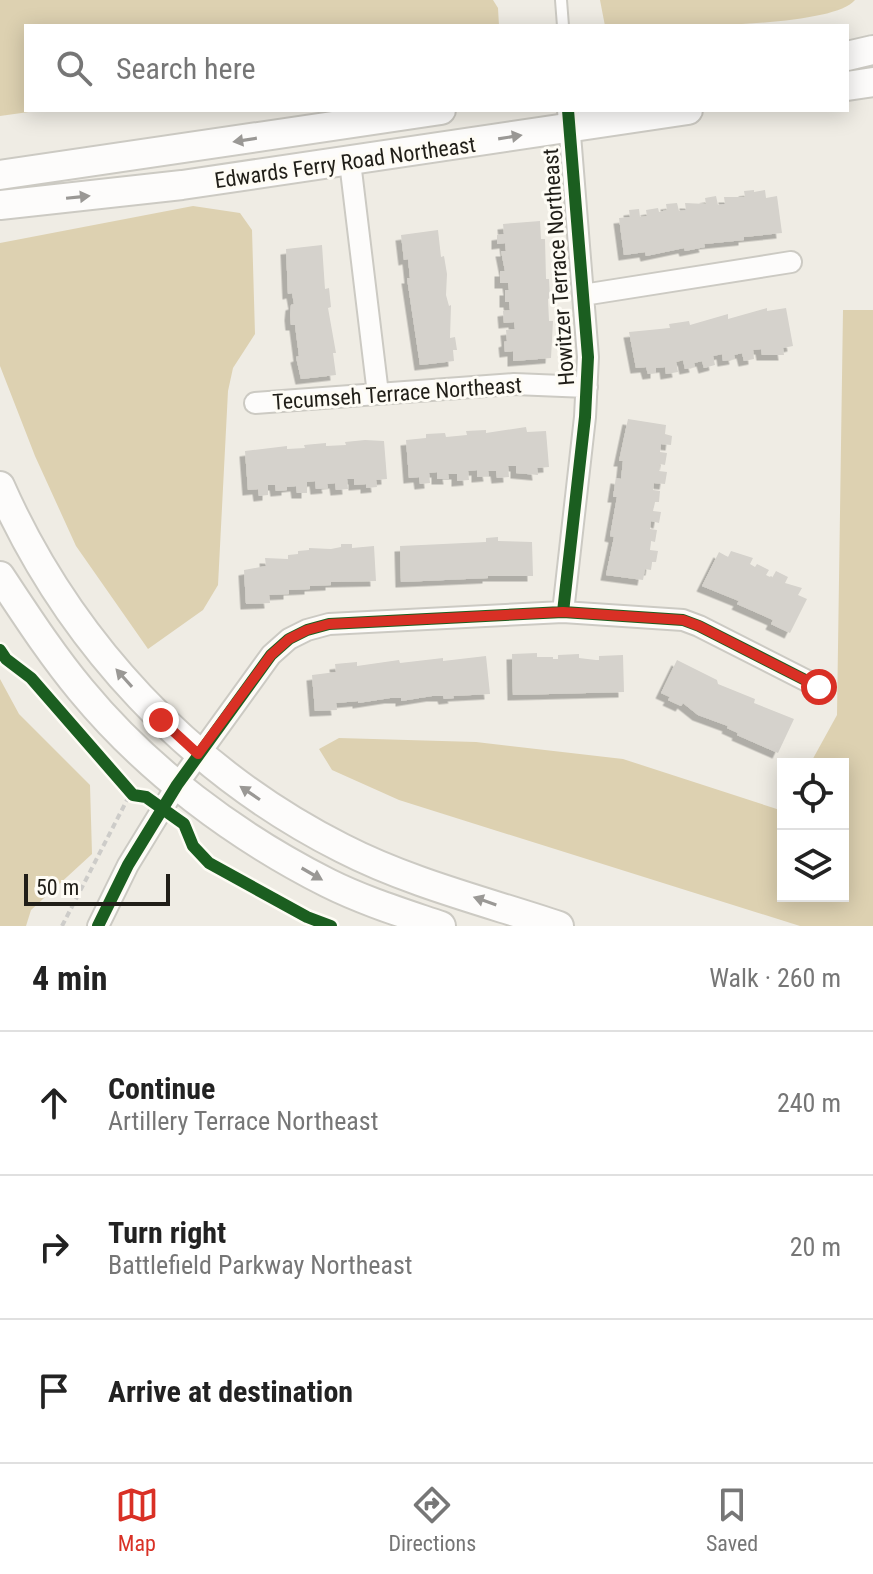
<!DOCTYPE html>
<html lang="en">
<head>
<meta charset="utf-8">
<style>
  body { margin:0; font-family:"Roboto Condensed",sans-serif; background:#f2f2f2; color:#222 }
  .controls { position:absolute; right:24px; bottom:24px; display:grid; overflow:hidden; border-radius:0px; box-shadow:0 4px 20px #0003 }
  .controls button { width:72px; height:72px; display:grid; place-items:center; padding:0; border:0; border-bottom:2px solid #e0e0e0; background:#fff; color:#222; font:40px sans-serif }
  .scale { position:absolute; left:24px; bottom:20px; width:146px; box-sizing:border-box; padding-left:8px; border:4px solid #201e18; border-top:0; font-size:22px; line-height:28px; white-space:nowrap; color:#201e18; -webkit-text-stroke:6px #fefcf5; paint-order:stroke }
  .stop { position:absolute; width:24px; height:24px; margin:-18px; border:6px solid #d93025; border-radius:50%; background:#fff }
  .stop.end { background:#d93025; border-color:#fff; box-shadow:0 2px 8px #0008 }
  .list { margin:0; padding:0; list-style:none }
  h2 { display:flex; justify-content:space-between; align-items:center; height:104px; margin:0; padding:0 32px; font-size:34px }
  h2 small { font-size:26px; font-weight:400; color:#767676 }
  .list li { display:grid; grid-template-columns:52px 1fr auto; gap:24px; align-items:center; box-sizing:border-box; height:144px; padding:0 32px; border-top:2px solid #e0e0e0 }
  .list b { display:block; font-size:30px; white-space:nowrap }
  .list p { margin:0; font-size:26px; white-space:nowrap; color:#767676 }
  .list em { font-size:26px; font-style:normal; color:#767676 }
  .icon { flex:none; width:44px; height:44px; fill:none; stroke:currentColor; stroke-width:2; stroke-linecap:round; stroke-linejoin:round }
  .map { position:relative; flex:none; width:873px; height:926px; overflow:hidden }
  .search { position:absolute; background:#fff; box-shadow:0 4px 20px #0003; left:24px; right:24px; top:24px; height:88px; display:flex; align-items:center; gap:20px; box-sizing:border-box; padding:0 28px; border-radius:0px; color:#767676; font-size:30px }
  .sheet { height:536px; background:#fff }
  nav { display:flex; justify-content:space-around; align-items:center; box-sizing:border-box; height:112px; border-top:2px solid #e0e0e0; background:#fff; font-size:22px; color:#767676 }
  nav a { display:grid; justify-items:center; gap:4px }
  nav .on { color:#d93025 }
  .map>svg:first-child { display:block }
</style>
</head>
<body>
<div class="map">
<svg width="873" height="926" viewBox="0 0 873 926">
  <defs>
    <filter id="shadow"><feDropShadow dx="-5.5" dy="5.5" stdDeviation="0" flood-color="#0004"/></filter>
  </defs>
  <rect width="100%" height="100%" fill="#efece4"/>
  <!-- green -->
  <path fill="#ddd1b1" d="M0,0h493l5,8 1,18h-473v84h17l-43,6z
    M600,0h255c-25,30 -206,26 -250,26z
    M193,206l47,7 12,17 3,104 -22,34 -5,23 -10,194 -15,25 -55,39 -72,-103 -41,-90 -35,-90v-123z
    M843,310h30v616h-73l-401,-126 -67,-30 -13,-21 20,-11 137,4 147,17 160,52v85h60v-132h-33l27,-49z
    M0,679l19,35 71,71 2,69 -61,56 -5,16h-26z"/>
  <!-- building -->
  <path fill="#d5d2cc" filter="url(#shadow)" d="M754,190v2l11,-2 1,8 11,-2 5,37 -38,4v3l-40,4 1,3 -20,4 -1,-3 -38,8 -1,-4 -21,3 -5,-37 11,-1 -1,-7 10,-1 1,8 7,-1 -1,-6 12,-2 1,4 8,-2 -1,-6 11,-1 2,8 7,-1 -1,-7 21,1 -1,-6 11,-2 2,9 7,-1 -1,-7h21l-1,-6z
    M540,221l1,18h4l1,40h3l1,19 -2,1 1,22h4l-2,37 -38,3v-10l-8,1 -1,-10 3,-1 -1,-11 9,-1 -1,-7 -10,1 -1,-12 7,-1 -1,-8h-4v-12h4l-1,-7h-8v-12h5l-4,-20h5l-1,-8 -8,1v-9l7,-1 -1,-10z
    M438,230l3,27 3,-1 3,18 -1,21 3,11 2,-1 -1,33 5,-1 2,13h-4l1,11 -34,4 -13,-87h3l-2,-19 -4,1 -3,-25z
    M322,245l3,44 4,-1 2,19 -3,1 8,45h-3l3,22 -35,4 -5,-22 3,-1 -4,-31h-4l-1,-10 1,-10 3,-1 -2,-11 -4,1 -2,-45z
    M767,308v3l19,-3 7,38 -10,2 1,7h-22l-1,-6 -8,1 1,9 -10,2 -2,-8 -8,2 1,4 -12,2 -1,-7 -9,2 2,9 -11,3 -2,-7 -8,2 1,4 -10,2 -2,-9 -7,2 2,10 -12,2 -1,-7 -9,1v5l-8,1 -2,-7 -10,1 -7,-36 41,-4 -1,-4 20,-3 1,4 38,-11v5z
    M628,419l38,6 -1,9 7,2 -1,9 -10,-1 -1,8 7,1 -2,12 -5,-1 -1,7 8,1 -2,12 -11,-1 -1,7 7,1 -1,11h-4l-2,9 8,1 -2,11 -8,-2 -1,8 7,1 -2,12 -4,-1 -1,9 8,1 -2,11h-4l-1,8 -6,-1 -2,11 -37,-5 8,-38 -4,-1 7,-39h-4l3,-19 5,1 2,-18h-4z
    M526,427l1,5 19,-1 3,36 -12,1 1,7 -22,-2v-7h-8l1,11 -12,1 -1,-7h-8l1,5 -12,1v-7l-9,1 1,9 -12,1v-7h-9l1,5h-12v-7l-8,1 1,10 -10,1 -1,-7 -10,1 -3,-38 20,-2v-4l19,-1 1,4 21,-2 -1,-4 20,-1v3z
    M365,440l19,1 3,38 -11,1 1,7 -11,1v-4l-12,1v-6h-7l1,10 -12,1 -1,-7 -8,1 1,4 -12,1 -1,-8 -8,1v11h-10l-1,-7 -9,1v3l-11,1 -1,-6h-7v10l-9,1 -1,-7 -10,1 -3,-39 42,-5v3l18,-1 -1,-3 22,-2v3l20,-1 -1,-3z
    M498,537v4l34,1 1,34h-45v2l-87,4 -1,-36 86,-4v-4z
    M341,544h11v4l22,-2 2,35 -45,1v3l-21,1v3l-21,1v4l-20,1 1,8 -24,1 -2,-34 22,-4 -1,-8 23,1v-4l10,-1v-3l11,-1v-2l22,1 10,-2z
    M731,551l22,7 -3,6 5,3 2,-3 12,6 -3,5 6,3 4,-7 12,6 -3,6 17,5 -4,7 9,4 -17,34 -19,-9 2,-4 -36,-16 2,-3 -37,-15 17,-34 9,5z
    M537,653v4h16v2h5v-4l21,-1v4l17,2h3v-4l24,-1 1,37 -111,3 -1,-41z
    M486,656l4,38 -37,2 1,2 -10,1 -1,-3h-11l-31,5v-3h-11l-32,5v-2l-22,2 1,7 -22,1 -3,-36 24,-3 -1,-8 22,-2v4l42,-6 1,3 43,-5v3z
    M677,660l40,20 1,4 37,15 -1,4 40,16 -16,34 -41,-18 1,-2 -11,-5 1,-2 -30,-11 -15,-12 -2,3 -13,-6 2,-3 -9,-4z"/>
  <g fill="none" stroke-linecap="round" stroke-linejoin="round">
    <!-- lane casing -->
    <g stroke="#cccac3" stroke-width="14">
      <path id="lane" d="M561,0l2,26"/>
    </g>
    <!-- street casing -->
    <g stroke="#cccac3" stroke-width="24">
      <path id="street" d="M350,162l28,232
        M583,295l208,-33
        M255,403l259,-19 73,3
        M563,612l22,-195 3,-60 -20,-247
        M98,926l30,-61 49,-80 94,-130 18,-16 18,-9 22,-6 234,-12 120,8 16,6 120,61"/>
    </g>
    <!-- secondary casing -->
    <g stroke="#cccac3" stroke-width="32">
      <path id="secondary" d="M847,56l26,-6
        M847,86l26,-4
        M0,175l441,-65
        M0,205l182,-20 506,-75
        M0,486c69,156 190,285 342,362 68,35 145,54 217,78
        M0,576c26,39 51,78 81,114 66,80 154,146 247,193 36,18 75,30 113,43"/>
    </g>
    <!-- path -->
    <path stroke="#cdccc9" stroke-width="4" stroke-dasharray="6 4" stroke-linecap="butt" d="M0,650l6,9 25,19 102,117
      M133,795l13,3
      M177,818c14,11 15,30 32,45l98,54 24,9
      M62,926l65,-126 6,-5"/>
    <!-- lane -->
    <use href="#lane" stroke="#fdfcfb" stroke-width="10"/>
    <!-- street -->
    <use href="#street" stroke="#fdfcfb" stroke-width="20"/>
    <!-- secondary -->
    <use href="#secondary" stroke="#fdfcfb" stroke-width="28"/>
    <!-- cycleway casing -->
    <g stroke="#fefcf5" stroke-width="17">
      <path id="cycleway" d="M563,612l22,-195 3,-60 -20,-247
        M0,650l6,9 25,19 102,117 13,2 38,27 9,22 16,17 98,54 24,9
        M98,926l30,-61 49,-80 94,-130 18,-16 18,-9 22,-6 234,-12 120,8 16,6 120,61"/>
    </g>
    <!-- cycleway -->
    <use href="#cycleway" stroke="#1b5e20" stroke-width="12"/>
  </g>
  <!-- one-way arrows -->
  <defs><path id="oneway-solid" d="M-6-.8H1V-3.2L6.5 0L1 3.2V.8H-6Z" transform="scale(2)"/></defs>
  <g fill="#9a9895">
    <use href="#oneway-solid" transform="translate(510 137) rotate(-9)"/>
    <use href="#oneway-solid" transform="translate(245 140) rotate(171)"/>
    <use href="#oneway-solid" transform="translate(78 197) rotate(-6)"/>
    <use href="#oneway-solid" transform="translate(124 678) rotate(-132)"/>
    <use href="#oneway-solid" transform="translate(250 793) rotate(-146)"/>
    <use href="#oneway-solid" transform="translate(312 874) rotate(30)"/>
    <use href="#oneway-solid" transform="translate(485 901) rotate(-161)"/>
  </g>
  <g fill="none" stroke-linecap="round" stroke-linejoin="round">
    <!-- route -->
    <path stroke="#d93025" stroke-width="10" d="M161,720l37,34 73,-99 18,-16 18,-9 22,-6 234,-12 120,8 16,6 120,61"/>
  </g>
  <g text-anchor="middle" stroke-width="6" stroke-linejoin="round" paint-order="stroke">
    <!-- street labels -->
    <g font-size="22" fill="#201e18" stroke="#fefcf5">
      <text transform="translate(345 162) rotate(-8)" y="8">Edwards Ferry Road Northeast</text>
      <text transform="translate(558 267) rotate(-94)" y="8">Howitzer Terrace Northeast</text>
      <text transform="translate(397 393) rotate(-4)" y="8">Tecumseh Terrace Northeast</text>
    </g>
  </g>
</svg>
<div class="controls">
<button><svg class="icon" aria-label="locate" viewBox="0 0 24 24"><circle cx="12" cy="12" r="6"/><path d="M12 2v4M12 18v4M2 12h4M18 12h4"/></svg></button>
<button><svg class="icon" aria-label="layers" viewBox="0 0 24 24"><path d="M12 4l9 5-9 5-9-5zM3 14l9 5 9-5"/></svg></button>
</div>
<div class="scale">50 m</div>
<div class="stop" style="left:819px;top:687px"></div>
<div class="stop end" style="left:161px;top:720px"></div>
<div class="search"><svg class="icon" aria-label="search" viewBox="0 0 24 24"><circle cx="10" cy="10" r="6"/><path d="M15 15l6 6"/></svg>Search here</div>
</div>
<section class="sheet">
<h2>4 min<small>Walk · 260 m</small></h2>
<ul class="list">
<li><svg class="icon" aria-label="ahead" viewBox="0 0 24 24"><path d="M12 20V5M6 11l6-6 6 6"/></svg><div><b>Continue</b><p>Artillery Terrace Northeast</p></div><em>240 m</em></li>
<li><svg class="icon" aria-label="right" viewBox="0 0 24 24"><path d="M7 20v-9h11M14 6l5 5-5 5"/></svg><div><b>Turn right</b><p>Battlefield Parkway Northeast</p></div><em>20 m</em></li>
<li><svg class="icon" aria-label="arrive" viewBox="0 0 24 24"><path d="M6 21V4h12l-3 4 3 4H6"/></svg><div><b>Arrive at destination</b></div></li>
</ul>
</section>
<nav>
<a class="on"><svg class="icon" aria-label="map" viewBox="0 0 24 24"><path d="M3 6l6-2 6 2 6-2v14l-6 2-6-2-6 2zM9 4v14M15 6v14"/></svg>Map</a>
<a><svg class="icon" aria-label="directions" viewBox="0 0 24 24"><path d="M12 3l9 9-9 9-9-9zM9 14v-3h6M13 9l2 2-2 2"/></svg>Directions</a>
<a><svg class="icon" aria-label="saved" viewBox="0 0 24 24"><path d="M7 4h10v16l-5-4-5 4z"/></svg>Saved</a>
</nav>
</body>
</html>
